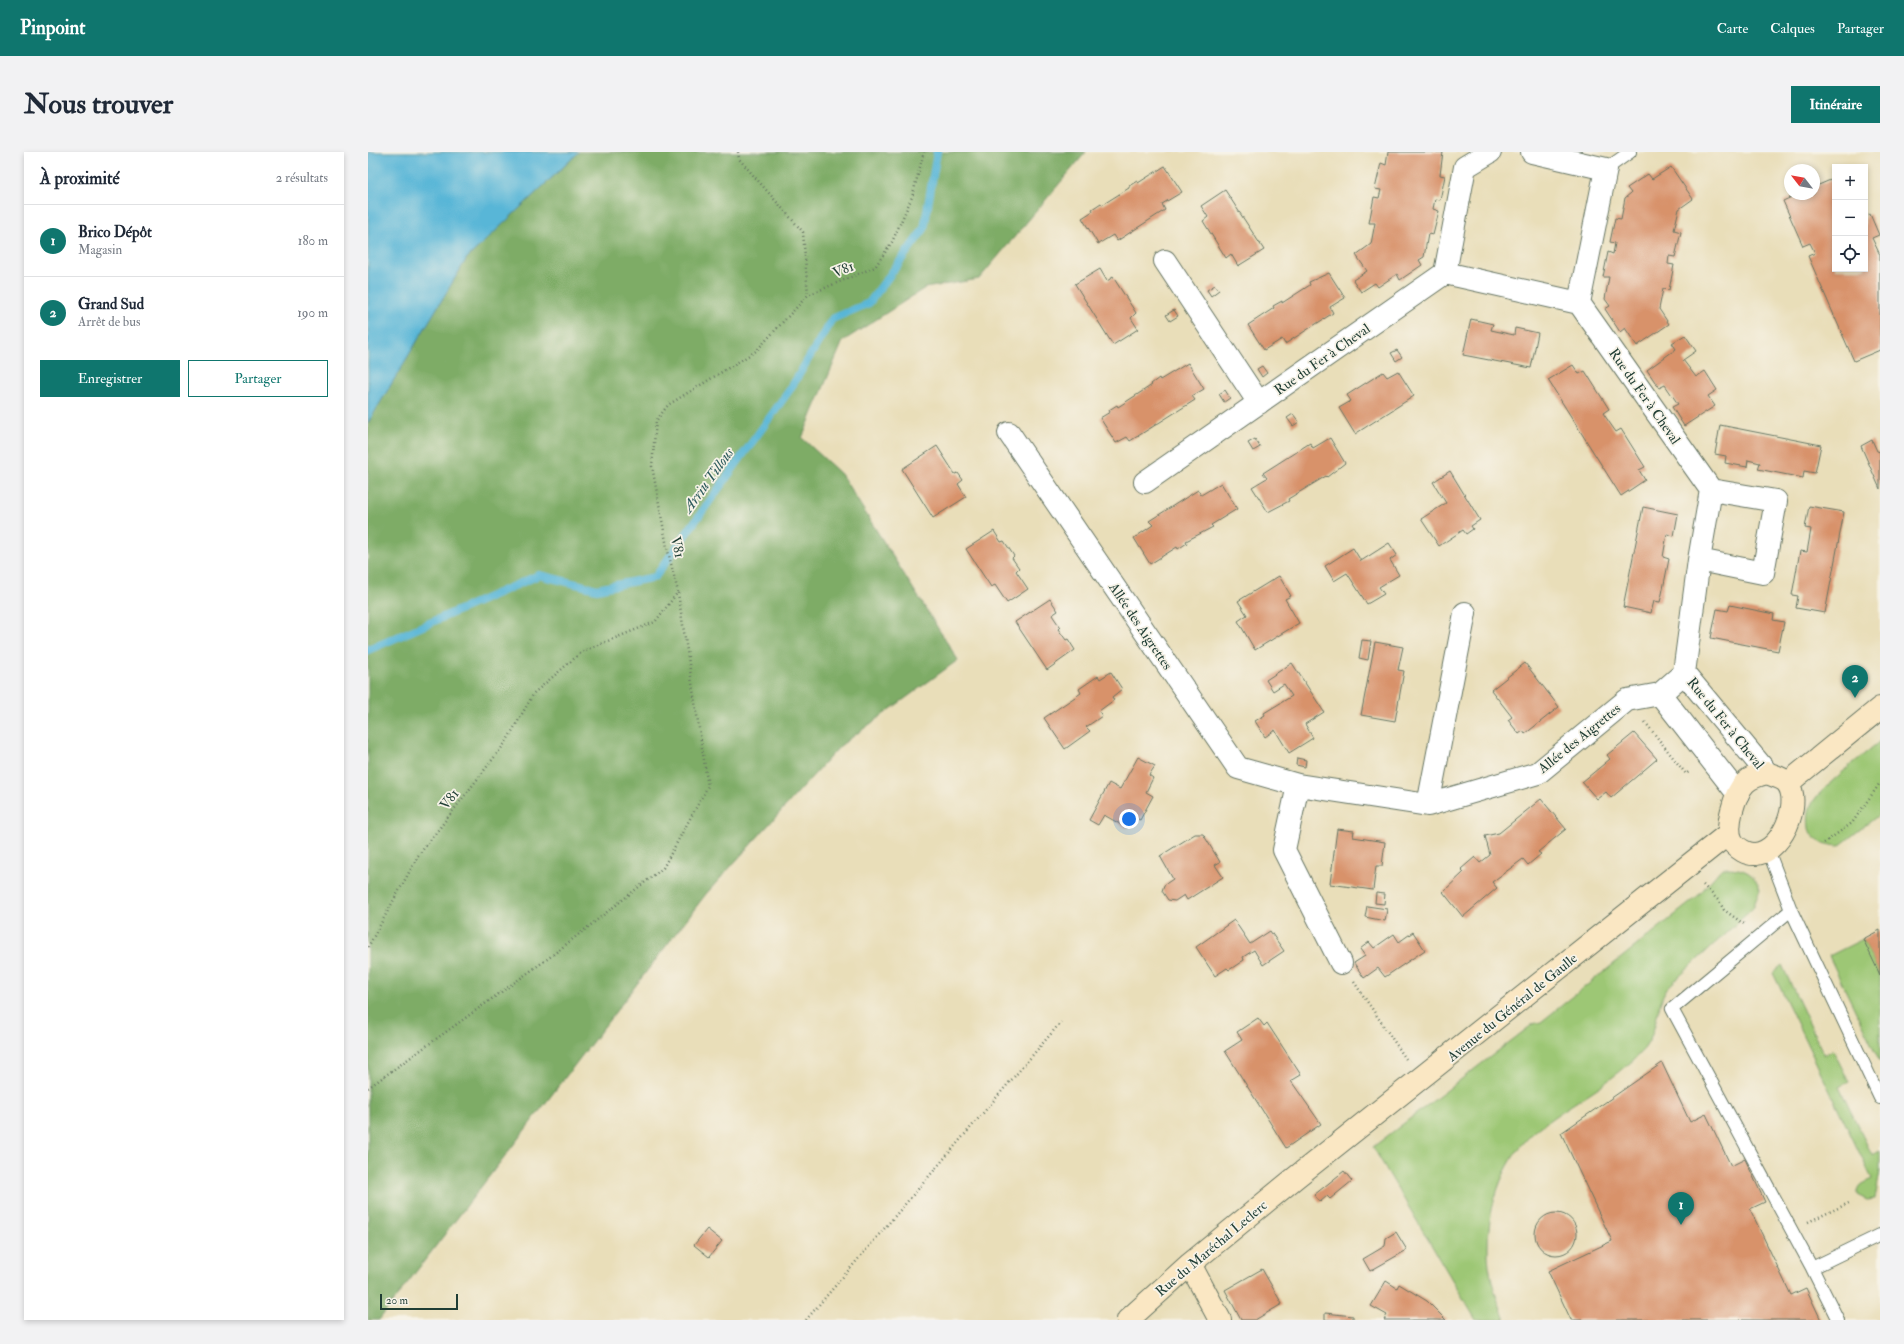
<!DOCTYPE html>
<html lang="fr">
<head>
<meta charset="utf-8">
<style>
  body { margin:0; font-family:"IM FELL Double Pica",serif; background:#f2f2f3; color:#1f2937 }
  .controls { position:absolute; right:12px; top:12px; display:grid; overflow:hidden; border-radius:0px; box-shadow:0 2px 6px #0003 }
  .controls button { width:36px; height:36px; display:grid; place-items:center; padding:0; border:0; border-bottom:1px solid #e0e1e3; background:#fff; color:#1f2937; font:20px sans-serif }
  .compass { position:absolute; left:1416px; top:12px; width:36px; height:36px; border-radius:50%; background:#fff; box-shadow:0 2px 6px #0003; rotate:301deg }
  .scale { position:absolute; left:12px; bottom:10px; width:78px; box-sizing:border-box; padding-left:4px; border:2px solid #1f3d34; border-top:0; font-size:11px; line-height:14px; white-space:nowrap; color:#1f3d34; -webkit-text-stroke:3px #f7f3e8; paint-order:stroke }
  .you { position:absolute; left:761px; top:667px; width:14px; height:14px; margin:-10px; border:3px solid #fff; border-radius:50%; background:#1a73e8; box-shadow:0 0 0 6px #1a73e833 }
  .badge { display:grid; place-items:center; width:26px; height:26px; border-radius:50%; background:#0f766e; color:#fff; font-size:13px; font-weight:700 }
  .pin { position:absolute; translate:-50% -33px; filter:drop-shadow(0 1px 2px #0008) }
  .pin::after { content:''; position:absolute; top:21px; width:14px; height:12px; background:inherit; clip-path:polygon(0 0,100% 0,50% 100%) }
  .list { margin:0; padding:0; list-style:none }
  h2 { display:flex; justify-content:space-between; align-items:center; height:52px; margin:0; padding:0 16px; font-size:17px }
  h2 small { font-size:13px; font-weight:400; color:#747a83 }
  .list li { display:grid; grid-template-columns:26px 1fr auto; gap:12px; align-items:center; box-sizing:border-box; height:72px; padding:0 16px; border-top:1px solid #e0e1e3 }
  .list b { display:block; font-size:15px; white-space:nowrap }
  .list p { margin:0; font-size:13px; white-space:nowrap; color:#747a83 }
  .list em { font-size:13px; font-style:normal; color:#747a83 }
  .actions { display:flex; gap:8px; padding:12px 16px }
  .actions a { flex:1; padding:9px 0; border:1px solid #0f766e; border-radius:0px; text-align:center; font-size:14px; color:#0f766e }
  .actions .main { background:#0f766e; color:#fff }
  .icon { flex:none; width:22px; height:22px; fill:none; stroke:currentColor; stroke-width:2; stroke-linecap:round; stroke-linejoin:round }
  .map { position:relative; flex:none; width:1512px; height:1168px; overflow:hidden; border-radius:0px }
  header { display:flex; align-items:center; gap:24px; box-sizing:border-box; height:56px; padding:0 20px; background:#0f766e; color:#fff }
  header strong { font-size:19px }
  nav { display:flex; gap:22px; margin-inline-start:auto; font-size:14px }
  .intro { display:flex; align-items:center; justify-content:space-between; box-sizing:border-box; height:96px; padding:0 24px }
  h1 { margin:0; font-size:28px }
  .button { padding:10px 18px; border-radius:0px; background:#0f766e; color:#fff; font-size:14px; font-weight:700 }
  main { display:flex; gap:24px; padding:0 24px }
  aside { flex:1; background:#fff; border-radius:0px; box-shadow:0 2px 6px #0003 }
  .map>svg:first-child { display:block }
</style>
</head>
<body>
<header>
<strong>Pinpoint</strong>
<nav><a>Carte</a><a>Calques</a><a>Partager</a></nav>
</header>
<div class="intro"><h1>Nous trouver</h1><a class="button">Itinéraire</a></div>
<main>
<aside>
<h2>À proximité<small>2 résultats</small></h2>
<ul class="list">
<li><span class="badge">1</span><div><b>Brico Dépôt</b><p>Magasin</p></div><em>180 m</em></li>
<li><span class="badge">2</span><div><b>Grand Sud</b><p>Arrêt de bus</p></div><em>190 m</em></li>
</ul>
<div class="actions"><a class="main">Enregistrer</a><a>Partager</a></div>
</aside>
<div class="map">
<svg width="1512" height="1168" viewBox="0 0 1512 1168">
  <rect width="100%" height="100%" fill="#f7f3e8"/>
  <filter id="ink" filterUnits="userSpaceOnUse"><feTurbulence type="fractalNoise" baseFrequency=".025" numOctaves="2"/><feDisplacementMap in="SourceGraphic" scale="8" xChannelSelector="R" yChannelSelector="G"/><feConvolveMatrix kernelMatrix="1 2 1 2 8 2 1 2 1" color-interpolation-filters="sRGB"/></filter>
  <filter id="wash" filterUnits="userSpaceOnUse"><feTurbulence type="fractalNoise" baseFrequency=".012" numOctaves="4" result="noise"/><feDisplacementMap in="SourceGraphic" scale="16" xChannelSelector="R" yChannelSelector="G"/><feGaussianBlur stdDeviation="0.9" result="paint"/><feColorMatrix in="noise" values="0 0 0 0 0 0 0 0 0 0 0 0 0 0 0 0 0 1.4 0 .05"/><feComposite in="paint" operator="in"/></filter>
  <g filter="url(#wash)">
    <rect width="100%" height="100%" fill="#e9deb9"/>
    <!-- green -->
    <path fill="#9dc774" stroke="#5e8254" d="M1512,589v73l-41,32c-12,-1 -27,-4 -30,-18 -1,-7 -1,-15 1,-21 6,-16 55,-53 70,-66z
      M1357,716c18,0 29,4 35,21l-7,19 -86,80c-12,18 -9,44 -23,61 -29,33 -71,52 -105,79 -34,27 -51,75 -51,119 -1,24 8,51 17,73h-29l-103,-173 160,-123 8,-2 155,-124 25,-29z
      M1495,787l17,36v87l-51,-106z
      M1414,813l42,90 9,-5 16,32 -10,5 33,68 8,-4v20l-5,28 -8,1 -10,-5c-1,-11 7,-12 15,-16l-99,-206z"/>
    <!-- forest -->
    <path fill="#7eac66" stroke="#4e744d" d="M211,0h507l-107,127 -54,9 -82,53 -41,97 39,36 117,186 -118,86 -134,148 -327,426h-11v-897l99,-165z"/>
    <!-- water -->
    <path fill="#59b6d7" stroke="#3c7a86" d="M0,0h211l-112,106 -99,165z"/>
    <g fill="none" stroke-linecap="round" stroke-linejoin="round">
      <!-- stream -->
      <path stroke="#59b6d7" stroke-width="8" d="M0,498l171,-75 58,14 58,-12 136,-189 41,-69 37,-16 55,-74 13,-77"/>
    </g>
    <g id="blocks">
      <!-- building -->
      <path fill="#d8926a" d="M1020,0h55l-3,23 5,1 -5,24 -5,-1 -2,10 6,2 -6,24 -5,-1 -4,23 -5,3 3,5 -22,15 -3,-6 -19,13 -3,-4 -14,9 -8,-12 14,-9 -11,-16 15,-11 4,-21h-6l5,-26 5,1 2,-8 -6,-1 6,-26 5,2z
        M797,14l17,26 -20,12 3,6 -48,31 -4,-6 -15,9 -16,-26 11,-7 -1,-2 9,-6 1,2 27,-17v-2l8,-5 1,2z
        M1303,15l22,32 -14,10 -5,21 7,2 -6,25 -6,-1 -1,8 6,1 -5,25 -6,-1 -4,20 10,15 -32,22 -12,-18 -5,4 -15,-23 5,-3 -5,-7 4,-22h-6l5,-25 5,2 2,-11 -5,-1 5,-24 6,1 4,-21 6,-5 -4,-5 21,-14 4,5z
        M1467,26v91h30v-53l5,-2 9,21 -7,3 8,17v95l-26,11 -46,-105 7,-3 -5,-10 -7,3 -20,-45 15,-7h16v-7z
        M857,38l39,60 -26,16 -7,-12 -5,4 -23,-37 5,-4 -7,-11z
        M732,117l7,12 6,-4 23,36 -5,5 7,11 -25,16 -38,-61z
        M961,121l16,25 -15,9 3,6 -48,31 -3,-5 -18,11 -16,-25 26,-17 -1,-2 9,-5v2l28,-18 -1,-3z
        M847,133l4,5 -8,6 -4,-6z
        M806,158l4,6 -8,5 -4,-6z
        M1103,167l22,5 -2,6 23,5 1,-7 23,5 -7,35 -68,-13z
        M1317,183l11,16 -13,9 13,17 9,-6 12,19 -9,6 7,10 -31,20 -12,-19 6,-3 -13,-19 -6,3 -12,-18 29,-21 -4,-6z
        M1029,198l5,7 -6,4 -5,-8z
        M820,211l16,26 -12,7 3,4 -65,41 -3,-4 -11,6 -16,-25 10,-6 -1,-2 8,-5 1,2 34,-22 -1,-1 8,-6 1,2z
        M1205,213l6,9 6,-3 24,38 -6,4 6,9 7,10 5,-3 24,38 -6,3 6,10 -24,16 -73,-116z
        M894,214l5,7 -5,4 -5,-8z
        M1030,219l16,25 -59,38 -16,-26 12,-7 -4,-6 36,-23 4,5z
        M857,238l5,8 -6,4 -5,-8z
        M925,262l6,8 -6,4 -6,-8z
        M1352,273l101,20 -6,28 -11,-2 -1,7 -45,-9 2,-6 -12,-3 -1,7 -22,-4 1,-7 -11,-2z
        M962,286l15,25 -18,14 -1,-1 -38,23 1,2 -21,11 -16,-25 15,-9 -4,-5 47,-30 3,5z
        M887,287l5,8 -7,4 -5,-8z
        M1504,288l5,11 3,1v37l-19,-43z
        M569,294l18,28 3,-1 5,7 -5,4 8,13 -33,21 -31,-49z
        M1082,319l30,49 -9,6 2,3 -7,5 -3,-4 -24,16 -18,-27 25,-16 -13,-21z
        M853,331l16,26 -26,16 2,2 -27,14 1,2 -9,6 -1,-2 -27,17 -16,-26 19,-13 -4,-4 49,-31 3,5z
        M1441,354l35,6 -19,101 -29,-5 2,-12 -6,-1 8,-44 7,1 2,-11 2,-12 -6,-1z
        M1275,355l35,7 -4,22 -7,-2 -4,23 6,2 -7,35 -2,8 -6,-1 -3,12 -28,-6z
        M626,379l7,11 3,-1 10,15 -2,2 7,10 -3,3 12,18 -21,14 -12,-18 -4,2 -25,-38z
        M1021,391l8,12 -7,5 9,15 -20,12 5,7 -17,10 -20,-31 -13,8 -9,-15 28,-18 8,13z
        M911,424l12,20 -6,3 14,24 -44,27 -17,-29 9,-6 -9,-14z
        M682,447l8,12 -6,4 8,12 -2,2 8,11 2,-1 7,11 -28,20 -32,-48z
        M1362,453l44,9 -1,6 11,2 -6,29 -67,-13 6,-29 11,2z
        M994,488l9,1 -3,19 -9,-2z
        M1007,490l28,5 -5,23 6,1 -9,50 -34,-6z
        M924,511l32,49 -19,12 8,14 -24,15 -14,-23 -10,7 -10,-16 10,-6 -1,-2 28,-17 -8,-12 -11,7 -7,-11z
        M1157,511l34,44 -34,27 -2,-3 -4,3 -11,-14 4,-3 -21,-27z
        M743,520l11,17 -10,8 2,3 -15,11 3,5 -16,11 4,4 -25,18 -21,-31 37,-25 -2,-4 19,-13 2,3z
        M1266,581l23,26 -46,39 -5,-6 -9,7 -15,-17 28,-23 -3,-4z
        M770,605l17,9 -6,9 4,3 -7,14 7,4 -13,24 -6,-3 -7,11 -23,-13 -6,10 -9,-5 20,-37 11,6z
        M929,606l9,2 -1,7 -9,-2z
        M1173,647l25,30 -28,23 3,2 -13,11 -5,-6 -31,23 5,6 -34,29 -20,-25 21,-20 -3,-3 14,-12 5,6 10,-8 -5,-19 14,-3z
        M969,677l17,2 -1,6 32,5 -3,24h-6l-3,24 -43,-6z
        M827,682h8l17,28 -5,3 8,12 -36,23 -3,-5 -9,6 -7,-1 -6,-9 2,-6 9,-6 -13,-23z
        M1008,741l9,1 -1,10 -9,-1z
        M999,754l20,3 -2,12 -20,-4z
        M866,768l16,24 20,-13 14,20 -21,14 -9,-15 -11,7 1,3 -15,10 -2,-2 -12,8 -19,-29z
        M1512,778v45l-17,-36z
        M1045,780l12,18 -40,27 -7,-9 -14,10 -10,-15 11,-7 -5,-7 9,-7 5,6 20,-14 5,8z
        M890,866l6,8 3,-3 34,52 -10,6 30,43 -35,24 -61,-97 17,-11 -5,-8z
        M1294,911l28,59 16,-8 25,52 14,-7 20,43 -15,7 41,86 15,-7 15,32h-250l-23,-49 64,-30 -51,-108z
        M976,1019l8,10 -22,18 -3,-3 -7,6 -6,-7z
        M1167 1082a21 21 0 1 1 42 0a21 21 0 1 1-42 0Z
        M339,1077l15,12 -13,16 -15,-12z
        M1028,1080l11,18 -37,21 -7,-12 22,-13 1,-8z
        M894,1117l20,35 -27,16h-14l-16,-30z
        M1018,1129l11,7 2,-4 28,17 19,19h-62l3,-5 -16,-9z
        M957,1161l28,3v4h-28z"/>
    </g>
  </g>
  <g filter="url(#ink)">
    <use href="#blocks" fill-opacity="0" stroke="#667563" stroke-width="1"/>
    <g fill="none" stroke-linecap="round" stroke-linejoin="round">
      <!-- lane casing -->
      <g stroke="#667563" stroke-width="14">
        <path id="lane" d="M1238,17l24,-17
          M1400,698l23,60 89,188
          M1423,758l-119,99 140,259 26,52
          M1444,1116l68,-33"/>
      </g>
      <!-- street casing -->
      <g stroke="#667563" stroke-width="24">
        <path id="street" d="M1164,0l74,17 -27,134
          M797,109l94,142
          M1077,121l20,-106 25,-15
          M641,281l229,335 60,17 130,20 110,-32 89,-73 33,-6
          M777,330l300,-209 134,30 132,187 -12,70 -15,113 -24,21
          M1331,408l64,13 13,-72 -65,-11
          M1316,521l83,100
          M1292,542l78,100
          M930,633l-14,65 57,113
          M1060,653l37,-192"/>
      </g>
      <!-- secondary casing -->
      <g stroke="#667563" stroke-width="24">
        <path id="secondary" d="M1399,621c7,3 17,5 21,11 16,23 -14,84 -45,67 -5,-3 -9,-6 -11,-10 -8,-13 3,-48 13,-58 6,-6 13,-8 22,-10z
          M1420,631l92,-75
          M822,1112l30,56
          M760,1168l62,-56 105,-86 433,-344"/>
      </g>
      <!-- path -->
      <path stroke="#667563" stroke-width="2.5" stroke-dasharray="1 3" stroke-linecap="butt" d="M370,0l1,7 64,73 5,63
        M1277,570l41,52 4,-3
        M1456,691l28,-20 28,-40
        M1335,733l16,16 5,9 20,14
        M0,795l50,-91 88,-114 28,-49 49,-42 72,-29 23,-30 -11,-45 -15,-81 4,-45 12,-16 88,-54 52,-56 67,-28 17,-25 20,-45 12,-45
        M986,830l52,77
        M0,936l182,-131 113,-89 45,-82 -30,-193
        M1440,1070l43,-20
        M438,1168l255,-298"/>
      <!-- lane -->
      <use href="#lane" stroke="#fff" stroke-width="12"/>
      <!-- street -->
      <use href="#street" stroke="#fff" stroke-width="22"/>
      <!-- secondary -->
      <use href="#secondary" stroke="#fae7c3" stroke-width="22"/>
    </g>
  </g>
  <g text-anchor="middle" stroke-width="3.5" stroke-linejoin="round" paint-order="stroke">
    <!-- street labels -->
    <g font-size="14" fill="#1f3d34" stroke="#f7f3e8">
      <text transform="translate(475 117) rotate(-22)" y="5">V81</text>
      <text transform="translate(954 207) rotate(-35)" y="5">Rue du Fer à Cheval</text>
      <text transform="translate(1277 244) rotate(55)" y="5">Rue du Fer à Cheval</text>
      <text transform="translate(310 395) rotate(77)" y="5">V81</text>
      <text transform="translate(773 474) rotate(56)" y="5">Allée des Aigrettes</text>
      <text transform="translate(1358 571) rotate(51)" y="5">Rue du Fer à Cheval</text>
      <text transform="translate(1211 586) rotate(-39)" y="5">Allée des Aigrettes</text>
      <text transform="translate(81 647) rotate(-53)" y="5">V81</text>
      <text transform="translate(1144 855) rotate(-39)" y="5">Avenue du Général de Gaulle</text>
      <text transform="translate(843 1096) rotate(-40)" y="5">Rue du Maréchal Leclerc</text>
    </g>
    <!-- water labels -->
    <g font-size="15" font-style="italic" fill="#2e5b5d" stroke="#f7f3e8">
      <text transform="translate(340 328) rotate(-54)" y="5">Arriu Tillous</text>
    </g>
  </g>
</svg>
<div class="controls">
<button>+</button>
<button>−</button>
<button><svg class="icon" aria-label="locate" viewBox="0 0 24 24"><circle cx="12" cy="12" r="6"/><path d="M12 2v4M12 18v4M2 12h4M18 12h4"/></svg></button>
</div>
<svg class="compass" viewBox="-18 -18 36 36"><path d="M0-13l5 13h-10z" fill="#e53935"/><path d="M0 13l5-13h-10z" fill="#747a83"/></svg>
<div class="scale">20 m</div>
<div class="you"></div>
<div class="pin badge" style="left:1313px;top:1073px">1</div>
<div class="pin badge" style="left:1487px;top:546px">2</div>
</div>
</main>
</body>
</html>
